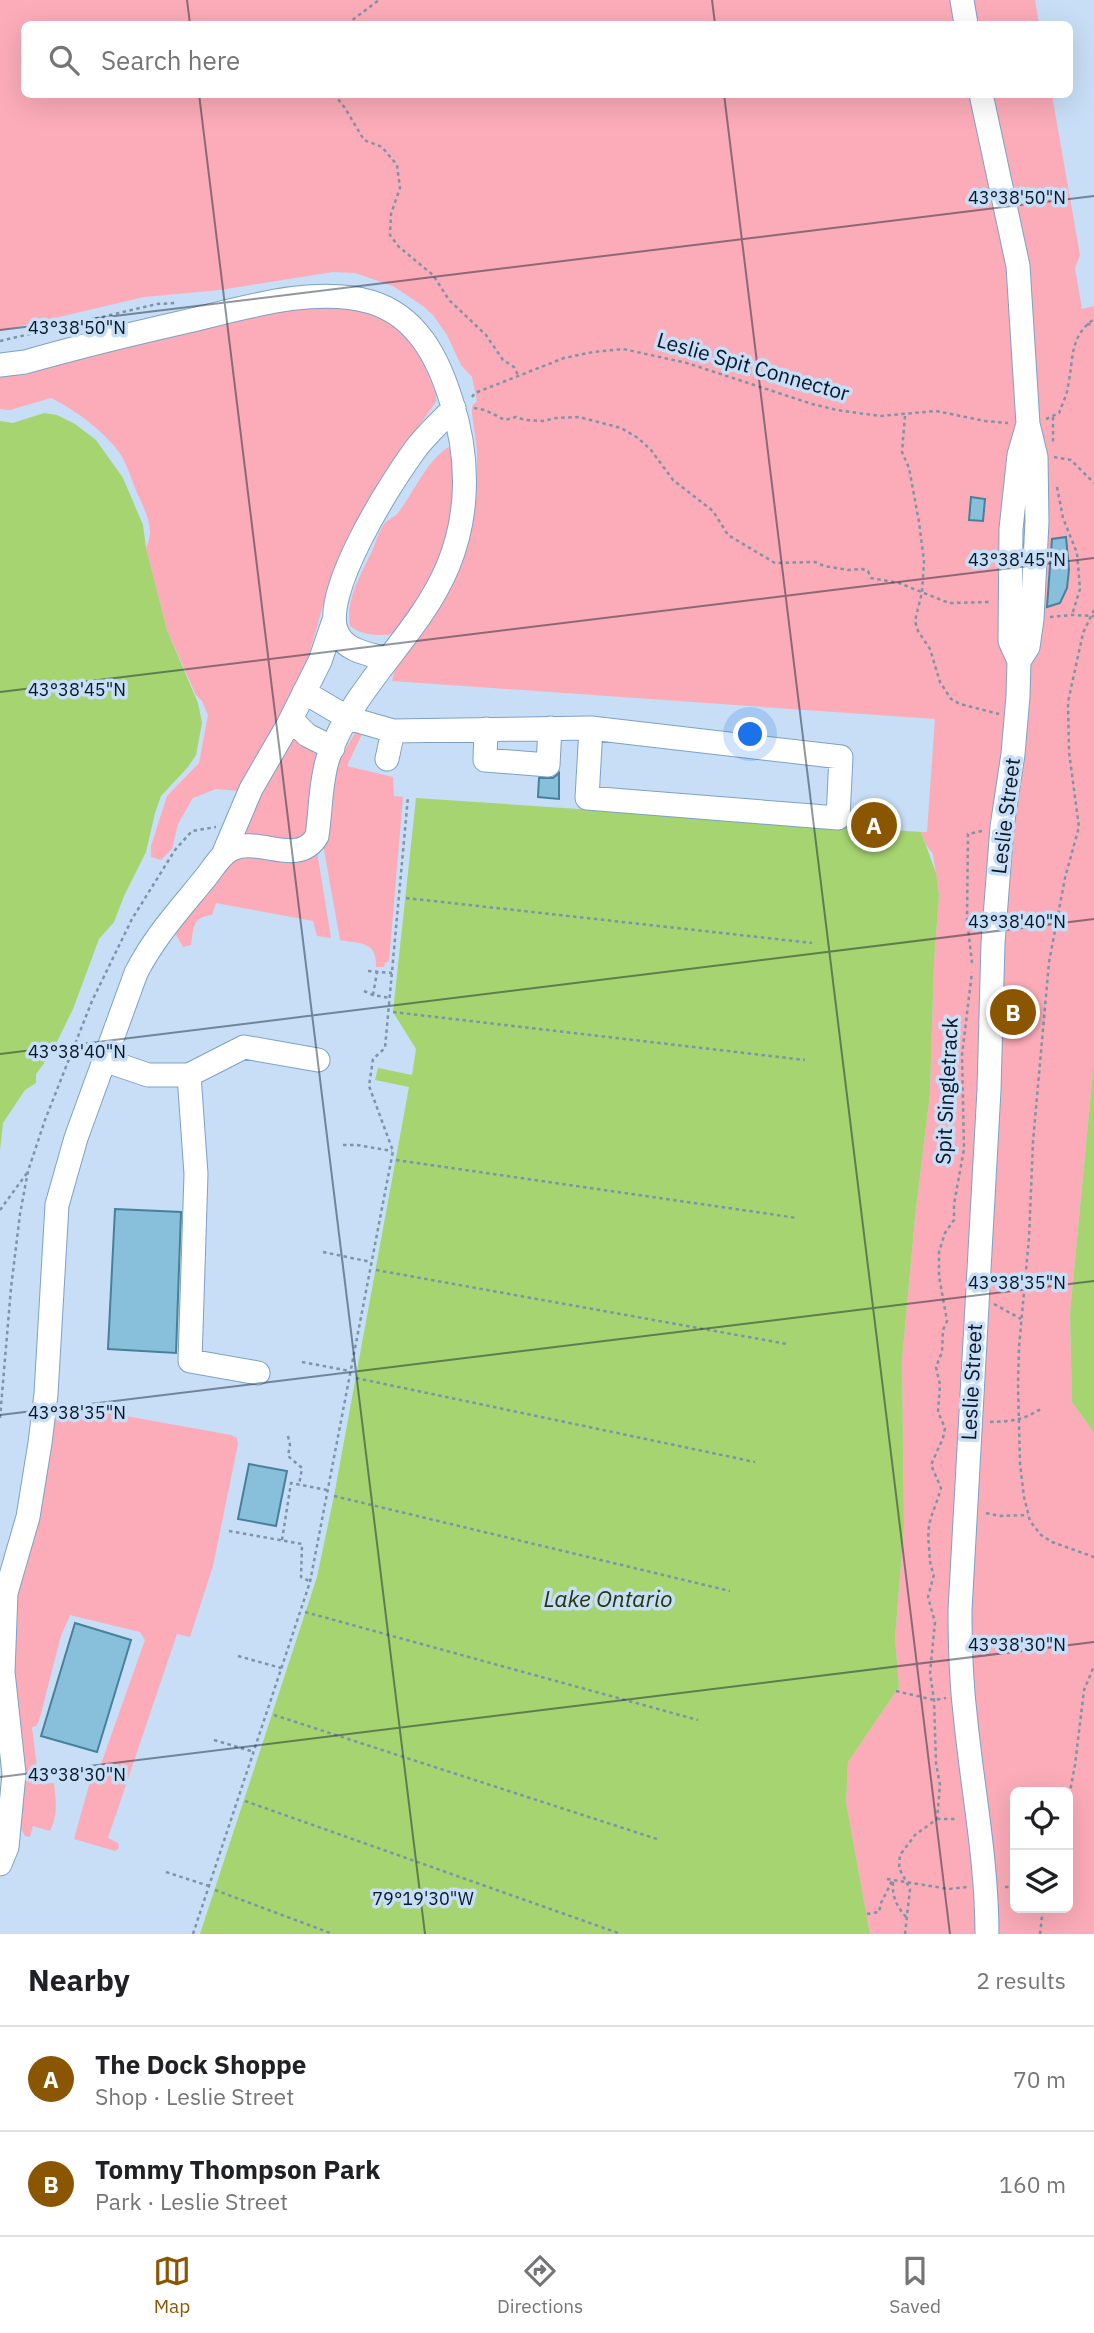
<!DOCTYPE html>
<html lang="en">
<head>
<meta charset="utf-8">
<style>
  body { margin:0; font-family:"IBM Plex Sans",sans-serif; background:#f2f2f2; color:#202124 }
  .controls { position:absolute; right:21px; bottom:21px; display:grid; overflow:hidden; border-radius:10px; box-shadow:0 7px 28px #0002 }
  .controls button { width:63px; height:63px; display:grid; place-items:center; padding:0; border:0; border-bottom:2px solid #e0e0e0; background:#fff; color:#202124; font:35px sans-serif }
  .you { position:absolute; left:751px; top:735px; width:24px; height:24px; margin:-18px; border:5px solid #fff; border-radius:50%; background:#1a73e8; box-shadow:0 0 0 10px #1a73e833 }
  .badge { display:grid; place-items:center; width:46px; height:46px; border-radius:50%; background:#8a5601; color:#fff; font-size:23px; font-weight:700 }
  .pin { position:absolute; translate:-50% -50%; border:4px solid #fff; box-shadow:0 2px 7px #0006 }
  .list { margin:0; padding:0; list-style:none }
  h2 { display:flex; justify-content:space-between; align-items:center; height:91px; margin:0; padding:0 28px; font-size:30px }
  h2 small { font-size:23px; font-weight:400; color:#757577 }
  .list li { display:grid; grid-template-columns:46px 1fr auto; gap:21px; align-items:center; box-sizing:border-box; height:105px; padding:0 28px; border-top:2px solid #e0e0e0 }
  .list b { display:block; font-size:26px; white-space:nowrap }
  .list p { margin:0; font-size:23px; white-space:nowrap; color:#757577 }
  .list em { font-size:23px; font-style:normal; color:#757577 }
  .icon { flex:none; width:38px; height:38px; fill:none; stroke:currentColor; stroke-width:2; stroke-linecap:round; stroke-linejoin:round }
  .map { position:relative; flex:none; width:1094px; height:1934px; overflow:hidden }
  .search { position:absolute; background:#fff; box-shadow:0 7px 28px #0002; left:21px; right:21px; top:21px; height:77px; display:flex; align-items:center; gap:18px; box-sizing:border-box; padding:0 24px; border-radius:10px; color:#757577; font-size:26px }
  .sheet { height:301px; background:#fff }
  nav { display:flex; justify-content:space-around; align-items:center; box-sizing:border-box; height:98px; border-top:2px solid #e0e0e0; background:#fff; font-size:19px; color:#757577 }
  nav a { display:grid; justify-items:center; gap:4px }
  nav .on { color:#8a5601 }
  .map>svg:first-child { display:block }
</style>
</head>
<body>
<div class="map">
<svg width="1094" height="1934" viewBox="0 0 1094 1934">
  <rect width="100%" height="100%" fill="#c7def6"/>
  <!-- green -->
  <path fill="#fbacb8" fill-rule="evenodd" d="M0,0h1035l4,24h-1015v70l1028,1 28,160 -5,13 7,41 12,-3v755l-24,252 2,89 22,31v501h-224l-24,-132 2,-40 51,-75 -4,-49 9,-111 -2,-167 13,-142 15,-125 4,-131 5,-67 -6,-41 -7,-9 -5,-13h6l8,-113 -543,-38c5,-26 28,-45 43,-66 29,-42 43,-109 42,-160 0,-14 -4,-29 -5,-43v-6l5,-5 -5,-24 -11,-12 -14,-30 -14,-20 -10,-9 -30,-20 -38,-13 -22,-1 -113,18 -76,7 -144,34zM1015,1792h53v116h-53z
    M317,305h27l44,15 29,27 19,47v8l-34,47 -51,90 -24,52 -21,74 -1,17 -66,109 -23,-2 -23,9 -15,26 -6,25 -11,11 -10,-3v-11l16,-50 32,-33 9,-48 -6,-14 -6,-6 -29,-65 -21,-82c9,-18 1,-33 -7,-51 -7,-14 -11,-32 -20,-45 -18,-23 -42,-41 -68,-54l-41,12 -10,-1v-35l193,-45z
    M455,445c-1,45 -1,93 -23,135 -9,19 -25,37 -38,54 -16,2 -31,2 -44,-8 -5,-27 12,-53 23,-77 3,-7 6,-18 11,-25 3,-4 9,-6 13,-10 15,-17 34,-64 58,-69z
    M294,730l23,18 -8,87 -10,8 -52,-6 -4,-4 1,-12z
    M359,732l3,2 -15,32 46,11 1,19 9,1 -14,164 -4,2 -1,4h-8c1,-26 -15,-23 -36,-27l-17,-96 12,-77 20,-34z
    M317,851l14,87 -14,-2 -4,-15 -97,-18 -4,12c-20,2 -18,12 -21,30l-8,2 -9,-16 54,-68 12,-7z
    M65,1405l166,30 6,3 1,6 -25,122 -23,71 -13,-3 -69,204 10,5 1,5 -4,3 -41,-12 19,-68 7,-4 45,-127 -5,-8 -70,-17 -9,21 -22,85 -3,5 -4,1 7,57 15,-1c2,17 4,32 -4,48l-17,-5 -3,11 -5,-1 -7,-13 -7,-152 3,-63 39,-196 4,-5z"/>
  <!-- water -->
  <path fill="#a6d471" d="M44,413l13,2 18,9 21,16 27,38 20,47 3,23 21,82 31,73 4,20 -6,32 -8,12 -27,29 -6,17 -9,39 -22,44 -10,26 -15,17 -26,70 -22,45 -15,20v9l-11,7 -22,33 -3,27v-729l13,2z
    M416,798l505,34 15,41 3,22 -5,67 -4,131 -15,125 -13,142 2,167 -9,111 4,49 -51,75 -2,40 24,132h-670l117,-357 17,-81 75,-409 -34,-7 3,-12 34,7 4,-26 -23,-37z
    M1094,1061v372l-22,-31 -2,-89z"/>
  <!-- building -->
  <path fill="#88c0db" stroke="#498099" stroke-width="2" d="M971,497l14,2 -2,22 -14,-1z
    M1066,537l3,32 -2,19 -7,15 -13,4 5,-68z
    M559,773v26l-21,-2 1,-19h14z
    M115,1209l66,3 -5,141 -68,-4z
    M249,1464l38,7 -11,55 -38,-7z
    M75,1623l56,17 -34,112 -56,-16z"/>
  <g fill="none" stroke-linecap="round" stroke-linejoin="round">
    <!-- minor casing -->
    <g stroke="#7ca1c7" stroke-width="25">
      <path id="minor" d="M962,0l4,24
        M981,94l37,172 10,158 8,33 1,65 -5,97 -4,28 -9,14
        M0,365l25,-3c53,-15 106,-28 159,-40 57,-13 129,-37 187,-20 46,14 67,56 80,98 18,54 19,113 -3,166 -29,70 -94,118 -120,192 -8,25 -7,52 -11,78 -19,32 -58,0 -85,13 -11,5 -18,18 -26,28 -25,31 -52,60 -70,96l-60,165 -19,67 -11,189 -6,49 -12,74 -22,76 -3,79 11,102 -7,73 -7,17
        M386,659c-16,-5 -37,-7 -47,-23 -24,-36 54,-157 78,-189 11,-14 24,-26 37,-39
        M304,692l44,26 45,13 198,-3 250,29 -3,61 -251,-20 4,-70
        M291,719l16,16 26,13
        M486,729l-1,31 63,5 2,-37
        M387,759l6,-28
        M223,855l28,-66 37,-64 32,-64 13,-38
        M104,1060l44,15h41l55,-28 74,13
        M189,1075l7,99 -6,187 68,12
        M987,1934c0,-75 -15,-147 -22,-221 -4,-34 -5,-68 -5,-103l29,-520 4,-147 9,-116 11,-73 5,-58 1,-35 -9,-20 1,-112 8,-74 9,-31"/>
    </g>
    <!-- path -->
    <path stroke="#7f93a7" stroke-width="2.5" stroke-dasharray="3.5 3.5" stroke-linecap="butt" d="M347,24l32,-24
      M334,94l11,14 19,32 18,7 15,18 3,23 -9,26 -1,21 9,12 34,28 16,25 37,35 17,25 11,7 4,8
      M1087,324l7,1
      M0,341l157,-37 18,-1
      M472,397l3,-4 89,-35 29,-6 30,-3 64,14 125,41 25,6 43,6 56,-5 49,10 23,2
      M474,408l11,2 20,10 11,-3 9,3 18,1 13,-3 23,-1 42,11 17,10 13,12 22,30 40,31 15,24 47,28 40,-1 9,4 24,4 14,-1 6,2 3,7 28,5 50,20 41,-1
      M905,416l-3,36 7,16 10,54 5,39 -2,31 -7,29 3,10 12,18 10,33 11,17 9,5 39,10
      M1053,417v28
      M1046,419l13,-6c3,-8 8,-18 9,-27 6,-28 1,-49 26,-67
      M1054,457l17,3 23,23
      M1057,487l6,31 14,35 3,36 -8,26
      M1094,610l-11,23 -15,69 1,50 10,75 -14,51 -16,84 -16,180 -4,96 -10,109 -1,37 2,80 4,33 6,24 11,14 11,7 42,15
      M1050,617l22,-2 22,1
      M406,898l406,45
      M972,963l-5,-44 1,-85 14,-3
      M368,971l24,2
      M364,991l9,4 17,3
      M373,995l4,-23
      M393,1012l412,48
      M343,1145h14l35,6
      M396,1160l401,58
      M0,1210l27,-37
      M323,1252l48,10
      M376,1270l411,74
      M994,1304l27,15
      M302,1362l48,9
      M356,1378l399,84
      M0,1418l11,-130 9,-74 8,-43 17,-51 47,-119 40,-82 43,-69 17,-19 24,-4
      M990,1422c23,-1 32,-1 52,-14
      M288,1436l2,9 -2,11 14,12 -3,17
      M334,1496l396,95
      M986,1513l13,3 29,-1
      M229,1531l73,13 -1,33 8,4
      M282,1540l9,-57 36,7
      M305,1612l393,108
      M238,1656l43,12
      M896,1691l38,9 12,-2
      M274,1715l386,125
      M214,1740l40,12
      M245,1801l376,133
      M1068,1802l7,-37 9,-75 10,-24
      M937,1819h21
      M166,1872l43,14
      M887,1879l62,10 18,-2
      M893,1882c-1,16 4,24 13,35
      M1005,1887h10
      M215,1890l118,44
      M867,1914l12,-2 2,-9 12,-24
      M193,1934l117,-352 83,-431 -24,-65 4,-27 12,-11 23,-251
      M905,1934l5,-45 -11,-21 1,-13 15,-20 22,-16 3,-34 -4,-22 -2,-63 -4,-27 5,-51 -7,-25 6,-23c-5,-10 -4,-16 -5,-27 -3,-28 5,-33 12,-59l-10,-23 12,-27 2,-10 -7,-16 2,-27 -4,-18 6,-15 1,-22 4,-9 -8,-45v-24l6,-19 9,-13v-16l10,-55 -2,-94 10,-83
      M1040,1934l3,-26"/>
    <!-- minor -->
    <use href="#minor" stroke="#fff" stroke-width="23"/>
  </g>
  <!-- ticks -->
  <path fill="none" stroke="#081725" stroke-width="2" stroke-opacity="0.45" d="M187,0l3,24M712,0l3,24M199,94l226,1840M724,94l226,1840M0,330l1094,-134M0,692l1094,-134M0,1054l1094,-135M0,1415l1094,-134M0,1777l1094,-135"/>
  <g text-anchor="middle" stroke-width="7" stroke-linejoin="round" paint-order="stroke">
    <!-- street labels -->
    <g font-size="21" fill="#081725" stroke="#c7def6">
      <text transform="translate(753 367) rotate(16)" y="7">Leslie Spit Connector</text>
      <text transform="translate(1006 816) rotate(-83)" y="7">Leslie Street</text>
      <text transform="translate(947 1091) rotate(-87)" y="7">Spit Singletrack</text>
      <text transform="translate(972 1382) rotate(-87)" y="7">Leslie Street</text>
    </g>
    <!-- water labels -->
    <g font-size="23" font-style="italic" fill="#24350c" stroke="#c7def6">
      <text x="608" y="1607">Lake Ontario</text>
    </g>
  </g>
  <g font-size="18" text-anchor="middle" fill="#081725" stroke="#c7def6" stroke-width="7" stroke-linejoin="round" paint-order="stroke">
    <text x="1017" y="204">43°38'50"N</text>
    <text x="77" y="334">43°38'50"N</text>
    <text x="1017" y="566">43°38'45"N</text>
    <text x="77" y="696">43°38'45"N</text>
    <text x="1017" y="928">43°38'40"N</text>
    <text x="77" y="1058">43°38'40"N</text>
    <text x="1017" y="1289">43°38'35"N</text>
    <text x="77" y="1419">43°38'35"N</text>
    <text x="1017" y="1651">43°38'30"N</text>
    <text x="77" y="1781">43°38'30"N</text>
    <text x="423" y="1905">79°19'30"W</text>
  </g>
</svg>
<div class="controls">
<button><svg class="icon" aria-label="locate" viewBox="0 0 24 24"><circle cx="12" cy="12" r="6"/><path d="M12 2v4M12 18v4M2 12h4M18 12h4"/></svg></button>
<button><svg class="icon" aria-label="layers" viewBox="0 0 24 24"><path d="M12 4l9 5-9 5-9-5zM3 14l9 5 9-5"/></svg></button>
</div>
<div class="you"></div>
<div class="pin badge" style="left:874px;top:825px">A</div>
<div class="pin badge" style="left:1013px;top:1012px">B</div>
<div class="search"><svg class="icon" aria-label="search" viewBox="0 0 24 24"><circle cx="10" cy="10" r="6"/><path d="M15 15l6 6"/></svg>Search here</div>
</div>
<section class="sheet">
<h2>Nearby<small>2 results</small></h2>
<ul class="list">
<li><span class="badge">A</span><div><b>The Dock Shoppe</b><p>Shop · Leslie Street</p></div><em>70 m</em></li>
<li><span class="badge">B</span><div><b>Tommy Thompson Park</b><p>Park · Leslie Street</p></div><em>160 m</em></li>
</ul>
</section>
<nav>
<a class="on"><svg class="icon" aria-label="map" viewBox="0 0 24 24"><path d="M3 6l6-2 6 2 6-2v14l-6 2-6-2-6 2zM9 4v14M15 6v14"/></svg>Map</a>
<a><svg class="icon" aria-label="directions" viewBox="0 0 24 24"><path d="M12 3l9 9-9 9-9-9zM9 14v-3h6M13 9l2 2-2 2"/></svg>Directions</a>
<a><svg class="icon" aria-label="saved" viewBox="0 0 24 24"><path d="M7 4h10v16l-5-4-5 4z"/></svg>Saved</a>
</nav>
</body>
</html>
